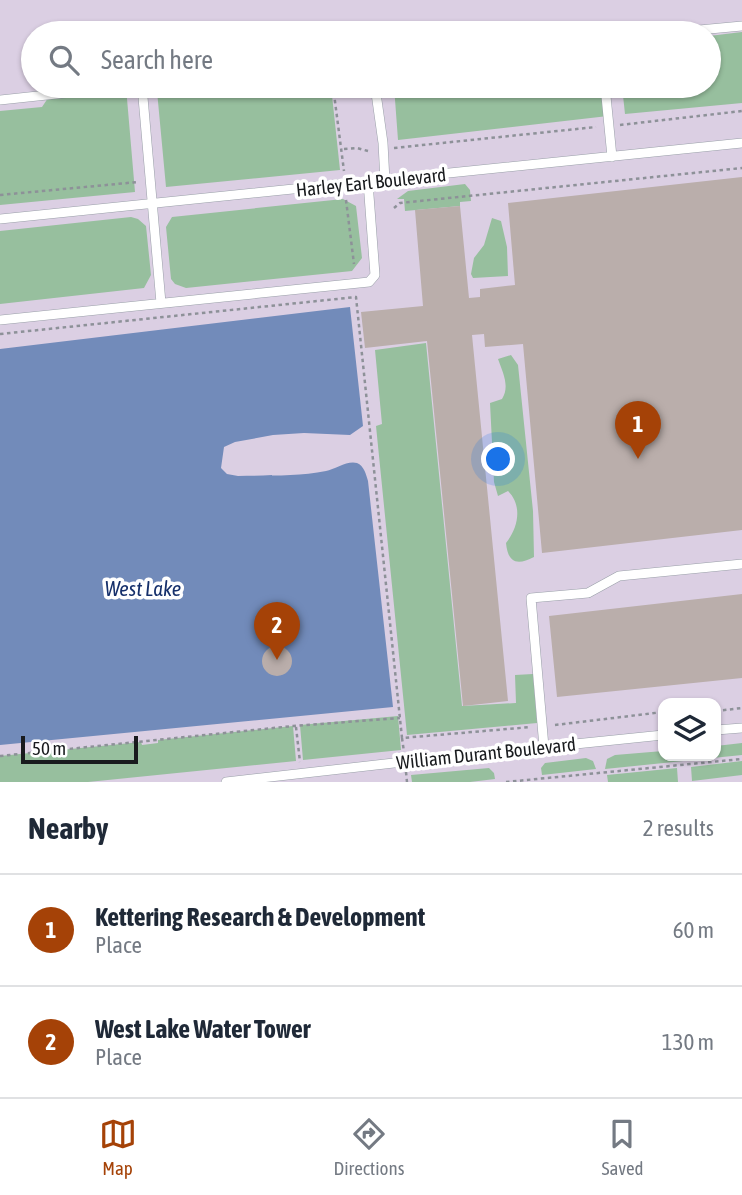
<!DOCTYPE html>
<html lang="en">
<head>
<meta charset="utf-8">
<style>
  body { margin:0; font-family:"Asap Condensed",sans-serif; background:#f2f2f3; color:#1f2937 }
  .controls { position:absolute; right:21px; bottom:21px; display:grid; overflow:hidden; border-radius:14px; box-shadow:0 2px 5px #0004 }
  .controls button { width:63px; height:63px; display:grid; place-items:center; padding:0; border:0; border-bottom:2px solid #e0e1e3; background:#fff; color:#1f2937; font:35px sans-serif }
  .scale { position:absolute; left:21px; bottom:18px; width:117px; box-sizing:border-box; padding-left:7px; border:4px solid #191b1e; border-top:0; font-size:19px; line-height:24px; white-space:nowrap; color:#191b1e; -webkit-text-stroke:5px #fff; paint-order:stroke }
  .you { position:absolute; left:499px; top:460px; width:24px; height:24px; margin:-18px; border:5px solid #fff; border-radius:50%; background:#1a73e8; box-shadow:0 0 0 10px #1a73e833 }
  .badge { display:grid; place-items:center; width:46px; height:46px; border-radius:50%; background:#a54207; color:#fff; font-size:23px; font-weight:700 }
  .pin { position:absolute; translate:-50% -58px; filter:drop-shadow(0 2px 4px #0008) }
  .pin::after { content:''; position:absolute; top:37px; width:24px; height:21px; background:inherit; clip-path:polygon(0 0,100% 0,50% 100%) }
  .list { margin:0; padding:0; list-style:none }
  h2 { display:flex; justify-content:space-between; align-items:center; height:91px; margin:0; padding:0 28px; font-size:30px }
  h2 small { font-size:23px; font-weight:400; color:#747a83 }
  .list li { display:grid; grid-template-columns:46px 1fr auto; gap:21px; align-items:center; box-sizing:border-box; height:112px; padding:0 28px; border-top:2px solid #e0e1e3 }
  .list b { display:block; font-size:26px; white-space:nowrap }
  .list p { margin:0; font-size:23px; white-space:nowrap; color:#747a83 }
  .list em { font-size:23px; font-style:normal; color:#747a83 }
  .icon { flex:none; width:38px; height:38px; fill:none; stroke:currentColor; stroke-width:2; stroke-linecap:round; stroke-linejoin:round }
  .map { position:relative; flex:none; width:742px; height:782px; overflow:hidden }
  .search { position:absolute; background:#fff; box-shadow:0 2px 5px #0004; left:21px; right:21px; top:21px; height:77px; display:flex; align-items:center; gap:18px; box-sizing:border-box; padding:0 24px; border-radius:38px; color:#747a83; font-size:26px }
  .sheet { height:315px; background:#fff }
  nav { display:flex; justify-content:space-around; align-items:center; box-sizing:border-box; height:98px; border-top:2px solid #e0e1e3; background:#fff; font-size:19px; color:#747a83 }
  nav a { display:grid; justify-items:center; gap:4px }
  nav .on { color:#a54207 }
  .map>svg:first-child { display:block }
</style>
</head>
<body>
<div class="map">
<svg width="742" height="782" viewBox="0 0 742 782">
  <rect width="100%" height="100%" fill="#d9dee8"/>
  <!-- commercial -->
  <path fill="#dbcfe3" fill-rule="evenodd" d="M0,0h742v782h-742zM33,33h676v53h-676zM663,703h53v53h-53z"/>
  <!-- green -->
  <path fill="#97bf9e" d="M742,32v71l-117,11 -3,-28h87v-50z
    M202,86h129l9,84 -174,17 -9,-96z
    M394,86h209l5,30 -210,24z
    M126,87l9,105 -135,13v-94l42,-4 10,-15z
    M465,184l5,6 1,11 -11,1v4l-55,5 -1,-12h-7l11,-8z
    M343,199l13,7 6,52 -10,13 -166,17 -11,-4 -4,-5 -5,-52 6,-10z
    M131,217l7,2 8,7 5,49 -7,13 -144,16v-73z
    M492,218l9,3 6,26 1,29 -35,2 -2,-4 3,-16 10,-13z
    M426,343l36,363 54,-3 -1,-28 18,-1 4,49 -130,12 -31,-309 6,-2 -7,-74z
    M511,355l7,10 15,146 1,46c-17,9 -26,6 -28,-14 12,-15 17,-37 2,-52l-10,5 -4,-14 -4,-79 12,-4c8,-13 1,-26 -4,-40z
    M398,716l3,34 -98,10 -3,-35z
    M293,726l3,35 -208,21h-88v-26l141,-14 1,3 16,-2v-3z
    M742,743v12l-137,14 2,-10 8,-4 48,-4v5h53v-10z
    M586,758l7,3 3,8 -54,6 -1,-7 4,-5z
    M742,761v14l-50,6 -1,-14z
    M489,768l5,5 1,6 -25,3h-58l-1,-7z
    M677,768l1,14h-70l-1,-7z"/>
  <!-- water -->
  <path fill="#728bba" d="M350,307l13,119 -13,9 -46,-2 -31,2 -38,7 -11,5 -3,21 6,6 11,2c29,-1 60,1 88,-5 9,-2 22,-11 31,-8 7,3 9,11 11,18l25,226 -393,38v-396z"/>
  <!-- building -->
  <path fill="#baaeab" d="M742,177v353l-200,23 -19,-209 -38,3 -1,-13 -12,1 36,366 -45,5 -36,-365 -62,7 -4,-36 62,-6 -8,-96 45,-4 9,92 11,-1v-8l35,-4 -7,-82z
    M742,594v84l-185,19 -8,-81z
    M262 661a15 15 0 1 1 30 0a15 15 0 1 1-30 0Z"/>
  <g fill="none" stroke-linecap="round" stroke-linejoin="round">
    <!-- service casing -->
    <g stroke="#999fa8" stroke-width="10">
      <path id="service" d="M667,33l75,-7
        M142,86l19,217
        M375,86l8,57 2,38
        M605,86l7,71
        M0,100l131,-14
        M0,219l742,-76
        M0,320l369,-38 6,-7 -7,-93
        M716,730l26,-2
        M544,747l-13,-149 57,-5 31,-17 123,-12
        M226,782l203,-23 234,-24"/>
    </g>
    <!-- path -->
    <path stroke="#8d9198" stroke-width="2.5" stroke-dasharray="3.5 3.5" stroke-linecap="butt" d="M333,86l11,85
      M620,125l122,-14
      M394,148l202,-21
      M344,149l13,-1 11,3
      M0,195l138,-13
      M346,200l8,64
      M394,208l6,-5 342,-35
      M0,334l356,-37 46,441 129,-11
      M716,711l26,-3
      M555,725l108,-13
      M296,727l4,35
      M402,738l2,14
      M0,756l293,-30 107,-8
      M406,772l1,10
      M506,782l236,-23"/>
    <!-- service -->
    <use href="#service" stroke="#fff" stroke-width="9"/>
  </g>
  <g text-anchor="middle" stroke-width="7" stroke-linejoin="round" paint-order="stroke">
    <!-- street labels -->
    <g font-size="19" fill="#191b1e" stroke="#fff">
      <text transform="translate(371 182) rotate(-6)" y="7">Harley Earl Boulevard</text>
      <text transform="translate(486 753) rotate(-6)" y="7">William Durant Boulevard</text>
    </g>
    <!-- water labels -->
    <g font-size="21" font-style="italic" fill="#16306b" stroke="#fff">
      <text x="143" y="596">West Lake</text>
    </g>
  </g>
</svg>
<div class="controls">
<button><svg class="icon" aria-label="layers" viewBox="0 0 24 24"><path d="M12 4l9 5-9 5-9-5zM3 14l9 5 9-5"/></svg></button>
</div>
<div class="scale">50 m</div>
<div class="you"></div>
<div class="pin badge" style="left:638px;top:459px">1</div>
<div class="pin badge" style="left:277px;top:660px">2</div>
<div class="search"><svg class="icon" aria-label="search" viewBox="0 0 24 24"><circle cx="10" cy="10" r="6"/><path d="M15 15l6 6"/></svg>Search here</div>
</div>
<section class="sheet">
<h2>Nearby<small>2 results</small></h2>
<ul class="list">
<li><span class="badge">1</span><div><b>Kettering Research &amp; Development</b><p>Place</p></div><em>60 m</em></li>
<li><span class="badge">2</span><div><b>West Lake Water Tower</b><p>Place</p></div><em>130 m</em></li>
</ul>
</section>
<nav>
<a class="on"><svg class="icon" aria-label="map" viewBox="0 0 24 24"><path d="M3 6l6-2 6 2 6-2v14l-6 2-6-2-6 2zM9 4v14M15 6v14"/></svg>Map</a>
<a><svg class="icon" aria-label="directions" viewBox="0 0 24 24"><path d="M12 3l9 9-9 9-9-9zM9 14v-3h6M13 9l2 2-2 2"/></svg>Directions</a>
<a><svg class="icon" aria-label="saved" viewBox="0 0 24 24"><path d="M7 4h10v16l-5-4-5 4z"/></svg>Saved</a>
</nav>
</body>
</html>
